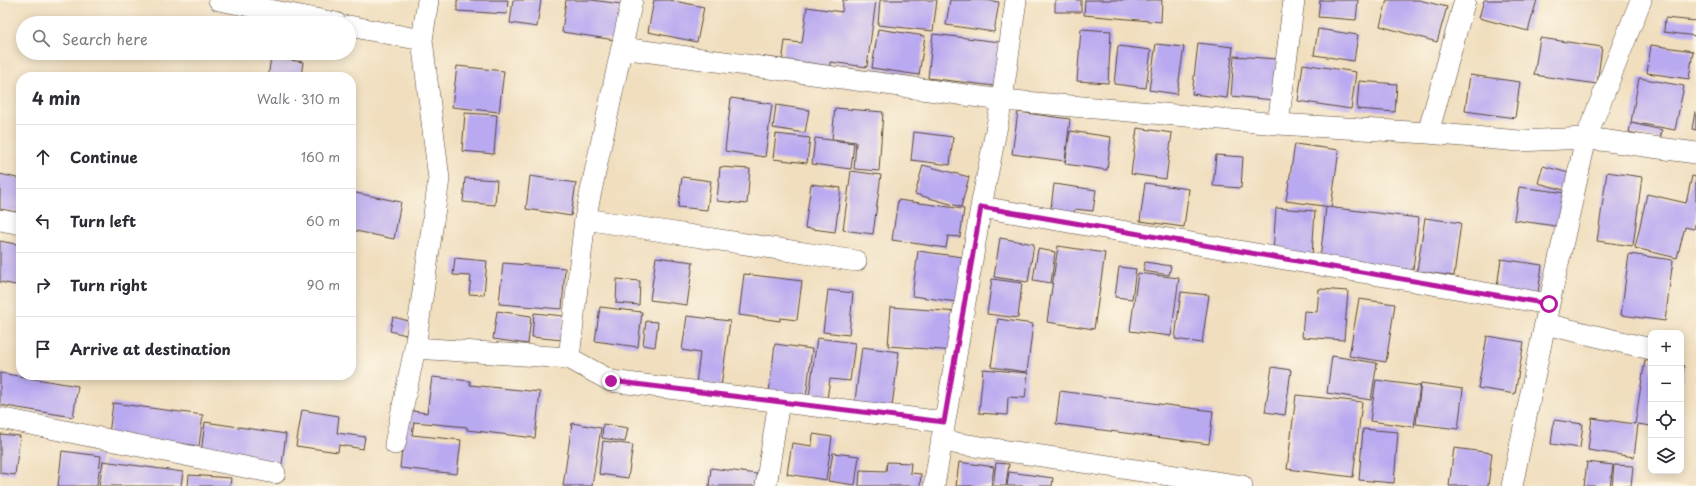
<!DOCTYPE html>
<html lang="en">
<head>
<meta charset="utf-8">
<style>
  body { margin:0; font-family:"Playpen Sans",sans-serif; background:#f2f2f3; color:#2b2b33 }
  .controls { position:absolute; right:12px; bottom:12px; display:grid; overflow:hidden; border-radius:8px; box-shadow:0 2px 10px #0003 }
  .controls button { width:36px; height:36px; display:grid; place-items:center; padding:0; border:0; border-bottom:1px solid #e1e1e2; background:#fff; color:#2b2b33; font:20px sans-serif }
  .stop { position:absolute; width:12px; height:12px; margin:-9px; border:3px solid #b5179e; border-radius:50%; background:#fff }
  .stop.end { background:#b5179e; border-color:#fff; box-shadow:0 1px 4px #0008 }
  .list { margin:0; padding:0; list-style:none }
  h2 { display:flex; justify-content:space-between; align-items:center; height:52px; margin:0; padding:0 16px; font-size:17px }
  h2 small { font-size:13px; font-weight:400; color:#7c7c81 }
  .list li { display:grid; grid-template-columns:26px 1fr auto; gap:12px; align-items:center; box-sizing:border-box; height:64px; padding:0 16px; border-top:1px solid #e1e1e2 }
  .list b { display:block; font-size:15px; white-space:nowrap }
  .list em { font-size:13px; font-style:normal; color:#7c7c81 }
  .icon { flex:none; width:22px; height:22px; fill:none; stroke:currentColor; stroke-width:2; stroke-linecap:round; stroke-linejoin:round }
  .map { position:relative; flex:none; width:1696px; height:486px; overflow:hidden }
  .search { position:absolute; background:#fff; box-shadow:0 2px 10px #0003; left:16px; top:16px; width:340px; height:44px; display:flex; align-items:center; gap:10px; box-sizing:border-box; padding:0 14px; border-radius:22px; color:#7c7c81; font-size:15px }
  .panel { position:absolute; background:#fff; box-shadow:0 2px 10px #0003; left:16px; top:72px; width:340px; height:308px; border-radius:16px }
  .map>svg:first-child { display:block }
</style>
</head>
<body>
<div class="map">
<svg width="1696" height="486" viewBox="0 0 1696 486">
  <rect width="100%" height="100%" fill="#fcf5e5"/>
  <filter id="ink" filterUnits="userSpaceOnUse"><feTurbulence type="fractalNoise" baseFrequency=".025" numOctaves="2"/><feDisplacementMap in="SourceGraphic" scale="8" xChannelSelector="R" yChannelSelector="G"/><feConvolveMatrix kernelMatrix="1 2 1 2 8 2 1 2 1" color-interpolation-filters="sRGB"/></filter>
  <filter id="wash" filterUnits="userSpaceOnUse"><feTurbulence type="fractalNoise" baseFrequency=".012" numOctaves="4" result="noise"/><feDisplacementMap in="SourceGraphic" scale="16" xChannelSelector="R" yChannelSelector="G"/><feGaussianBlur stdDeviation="0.9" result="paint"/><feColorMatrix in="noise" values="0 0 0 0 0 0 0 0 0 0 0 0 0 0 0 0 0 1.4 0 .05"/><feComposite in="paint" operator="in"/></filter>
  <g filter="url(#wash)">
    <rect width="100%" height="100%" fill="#f0debe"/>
    <g id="blocks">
      <!-- building -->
      <path fill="#b9a9f1" d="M457,0h51l-1,14 -50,-3z
        M513,0h28l-4,27 -27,-4z
        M566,0h26l29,4 -6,36 -53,-8z
        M654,0h15l35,7 -7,35 -49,-10z
        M843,0h33l-9,67 -37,-5v7l-48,-6 3,-22 17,2 5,-36 35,5z
        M880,0h57l-4,31 -55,-6z
        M950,0h34l15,2 -5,30 -48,-7z
        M1055,0h26v12h-26z
        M1085,0h77l-1,22 -77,-7z
        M1320,0h38l-2,20 -38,-3z
        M1387,0h32l28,7 -10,35 -57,-16z
        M1484,0h53l-9,31 -49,-13z
        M1665,18l31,3v15l-32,-4z
        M878,29l47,7 -6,39 -47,-7z
        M1081,29l30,2 -3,52 -31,-2z
        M1318,29l40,6 -4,26 -40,-6z
        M933,34l67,8 -5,44 -67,-8z
        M1540,38l62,9 -5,37 -63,-9z
        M1198,43l35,4 -6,51 -35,-4z
        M1156,44l28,3 -7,47 -28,-4z
        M1651,45l42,6 -4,28 -42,-6z
        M1118,46l33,4 -5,38 -32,-4z
        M1234,56l43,3 -3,41 -43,-4z
        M271,57l32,5 -2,15h-33z
        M1303,64l53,8 -5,37 -53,-8z
        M457,66l47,5 -5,41 -47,-5z
        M1470,75l50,7 -5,36 -50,-7z
        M1639,78l45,8 -9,44 -44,-8z
        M1359,81l38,3 -2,28 -38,-3z
        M731,98l41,6 -7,53 -40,-6z
        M776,105l33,5 -4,23 -32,-5z
        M835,108l48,4 -4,59 -25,-2 2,-27 -24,-3z
        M1018,112l52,7 -5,42 -53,-7z
        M1695,112h1v18l-4,-1z
        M465,113l32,2 -3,39 -32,-3z
        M1631,123l31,7 -2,10 -31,-8z
        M1137,128l35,5 -6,46 -35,-5z
        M1070,131l41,6 -4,33 -42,-6z
        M914,132l39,5 -3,28 -39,-5z
        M776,134l34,4 -3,25 -34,-4z
        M815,138l39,5 -3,26 -39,-5z
        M1295,144l44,6 -8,57 -45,-6z
        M1216,155l27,2 -2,31 -28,-2z
        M923,165l46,12 -8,30 -46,-13z
        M1543,166l33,9 -5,17 -33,-9z
        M720,167l30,2 -3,35 -30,-3z
        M851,171l30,4 -8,59 -30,-4z
        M1607,172l35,5 -9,69 -36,-5z
        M0,174l21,5v34l-21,-4z
        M530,176l46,7 -5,33 -45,-7z
        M1692,176l4,1v43l-2,9 -9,-2 -8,31 -42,-10 12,-54 39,9z
        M682,177l29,4 -4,29 -29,-3z
        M465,178l32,2 -2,25 -32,-3z
        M1145,183l44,6 -5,38 -44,-6z
        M811,184l30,4 -6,44 -30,-4z
        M1054,184l42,6 -3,21 -18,-2 -2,9 -23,-3z
        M1519,187l48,6 -5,34 -48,-7z
        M351,192l50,10 -7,37 -43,-9z
        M898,200l66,9 -4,28 -12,-1 -2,12 -54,-8z
        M1326,207l93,11 -6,52 -93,-11z
        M1276,208l39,3 -3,45 -39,-3z
        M1425,218l36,5 -7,53 -37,-5z
        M1000,238l34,6 -6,38 -34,-5z
        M0,241l21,4v41l-21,-4z
        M1058,246l47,7 -11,76 -47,-7z
        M1038,249l17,3 -4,31 -18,-3z
        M918,251l52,7 -6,45 -52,-7z
        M1629,254l44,6 -8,61 -44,-6z
        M656,257l37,5 -6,43 -37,-5z
        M455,258l32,3 -3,34 -15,-1 2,-18 -18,-1z
        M1501,259l41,6 -5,35 -41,-6z
        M1145,262l26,4 -2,9 -26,-4z
        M503,263l62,5 -3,41 -63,-5z
        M1119,267l17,2 -4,30 -17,-2z
        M1138,273l41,5 -8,58 -41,-5z
        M744,274l58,7 -5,39 -17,-2v3l-41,-6z
        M617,279l23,2 -1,24 -23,-2z
        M992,279l30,4 -4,35 -31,-4z
        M1319,289l29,2 -4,49 -42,-3 2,-26 13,1z
        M828,290l25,3 -4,42 -26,-3z
        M1181,292l28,3 -7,48 -27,-4z
        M1359,299l36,5 -9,58 -37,-6z
        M600,307l42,5 -4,35 -43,-6z
        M891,307l67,5 -3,39 -67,-5z
        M497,311l34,5 -3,28 -35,-5z
        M534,313l30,3 -2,24 -30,-3z
        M687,316l43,5 -9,66 -25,-4 4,-30 -18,-3z
        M393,317l16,4 -3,14 -16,-4z
        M998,319l35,5 -6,48 -36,-5z
        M646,321l12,1 -3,25 -12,-2z
        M1487,336l37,6 -9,52 -37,-6z
        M817,338l38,5 -5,38 -20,-2 -3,20 -18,-2z
        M775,344l37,5 -6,48 -37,-5z
        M862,347l37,5 -8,62 -37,-6z
        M1332,356l45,7 -6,37 -44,-7z
        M1645,360h6v66l-13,-2 -4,33 -46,-7 4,-32 43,6z
        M1681,365l3,1 -2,15h-1z
        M1272,367l19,3 -6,45 -20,-3z
        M983,369l45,4 -3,25 -17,-1 -1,18 -28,-2z
        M0,373l78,13 -5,31 -73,-12z
        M432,377l38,4v4l70,7 -5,46 -68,-8v-3l-53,-5 -2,13 49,5 -4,34 -57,-6 6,-58 21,3z
        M1376,380l44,6 -6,41 -44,-6z
        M1421,383l42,6 -5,40 -42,-5z
        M1060,391l153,20 -4,33 -153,-20z
        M1296,395l66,7 -9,75 -66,-8z
        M113,403l90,12 -4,31 -90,-12z
        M302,410l37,6 -2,17 28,4 -2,12 -24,-4 -1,7 -42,-6z
        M1554,420l29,4 -3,24 -29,-4z
        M205,422l81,12 -4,30 -81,-12z
        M572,423l29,5 -9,58h-29z
        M603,424l25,4 -3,14 -23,-4z
        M1363,429l35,3 -4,51 -35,-3z
        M0,434l20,2 -5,39 -15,-2z
        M813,434l19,3 -6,43 -39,-6 5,-31 20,3z
        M603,441l30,4 -5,33 -29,-4z
        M1454,448l38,5 -4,33h-39z
        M62,451l39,5 -4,30h-39z
        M833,453l26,3 -4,29 -27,-4z
        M103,461l80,11 -2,14h-82z
        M887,462l24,1 -1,10 11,1 -1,12h-61l1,-16 26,1z
        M959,462l35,5 -3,19h-35z
        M1587,462l26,3 -3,21h-26z
        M996,463l13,1 -3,22h-13z
        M1614,465l19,1 -2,20h-19z
        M711,468l46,6 -1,12h-47z
        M1009,472l44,6 -1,8h-45z
        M189,475l42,3 -1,8h-42z"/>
    </g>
  </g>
  <g filter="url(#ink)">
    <use href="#blocks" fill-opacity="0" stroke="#564536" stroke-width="1"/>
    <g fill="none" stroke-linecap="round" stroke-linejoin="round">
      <!-- minor casing -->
      <g stroke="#564536" stroke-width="22">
        <path id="minor" d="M219,0l117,23
          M428,0l-6,40 17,139 -24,169 154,10
          M632,0l-47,219 -16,139 42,23 333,41
          M1641,0l-55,138 110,15
          M349,26l73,14
          M622,48l380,52 276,24 150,9 91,8 67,-3 -37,166 -37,182
          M1278,124l16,-124
          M1428,133l37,-133
          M981,207l568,97
          M585,219l271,42
          M0,220l21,4
          M1545,324l106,25
          M0,418l275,55
          M941,441l301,45
          M395,444l20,-96
          M766,486l13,-85
          M934,486l47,-279 21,-107 14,-100"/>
      </g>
      <!-- minor -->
      <use href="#minor" stroke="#fff" stroke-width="21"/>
    </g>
  </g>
  <g fill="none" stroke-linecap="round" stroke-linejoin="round" filter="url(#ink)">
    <!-- route -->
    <path stroke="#b5179e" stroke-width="5" d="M611,381l333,41 37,-215 568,97"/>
  </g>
</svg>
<div class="controls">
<button>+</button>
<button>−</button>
<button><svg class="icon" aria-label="locate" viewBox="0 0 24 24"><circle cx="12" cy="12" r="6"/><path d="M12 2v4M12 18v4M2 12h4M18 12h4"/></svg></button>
<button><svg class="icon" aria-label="layers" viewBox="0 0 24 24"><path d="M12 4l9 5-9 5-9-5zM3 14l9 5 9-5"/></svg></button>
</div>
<div class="stop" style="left:1549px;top:304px"></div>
<div class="stop end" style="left:611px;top:381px"></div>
<div class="search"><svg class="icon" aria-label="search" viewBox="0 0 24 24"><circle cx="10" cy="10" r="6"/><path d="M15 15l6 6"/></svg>Search here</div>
<section class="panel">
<h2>4 min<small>Walk · 310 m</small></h2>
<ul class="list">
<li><svg class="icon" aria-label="ahead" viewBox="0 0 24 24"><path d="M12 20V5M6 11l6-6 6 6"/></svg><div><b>Continue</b></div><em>160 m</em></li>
<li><svg class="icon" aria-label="left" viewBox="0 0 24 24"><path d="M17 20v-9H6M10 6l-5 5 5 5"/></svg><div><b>Turn left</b></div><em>60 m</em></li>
<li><svg class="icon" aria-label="right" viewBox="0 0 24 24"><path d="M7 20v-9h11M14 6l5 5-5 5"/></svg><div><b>Turn right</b></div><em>90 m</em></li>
<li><svg class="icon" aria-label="arrive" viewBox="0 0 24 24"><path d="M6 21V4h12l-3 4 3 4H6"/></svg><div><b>Arrive at destination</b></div></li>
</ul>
</section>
</div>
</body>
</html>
